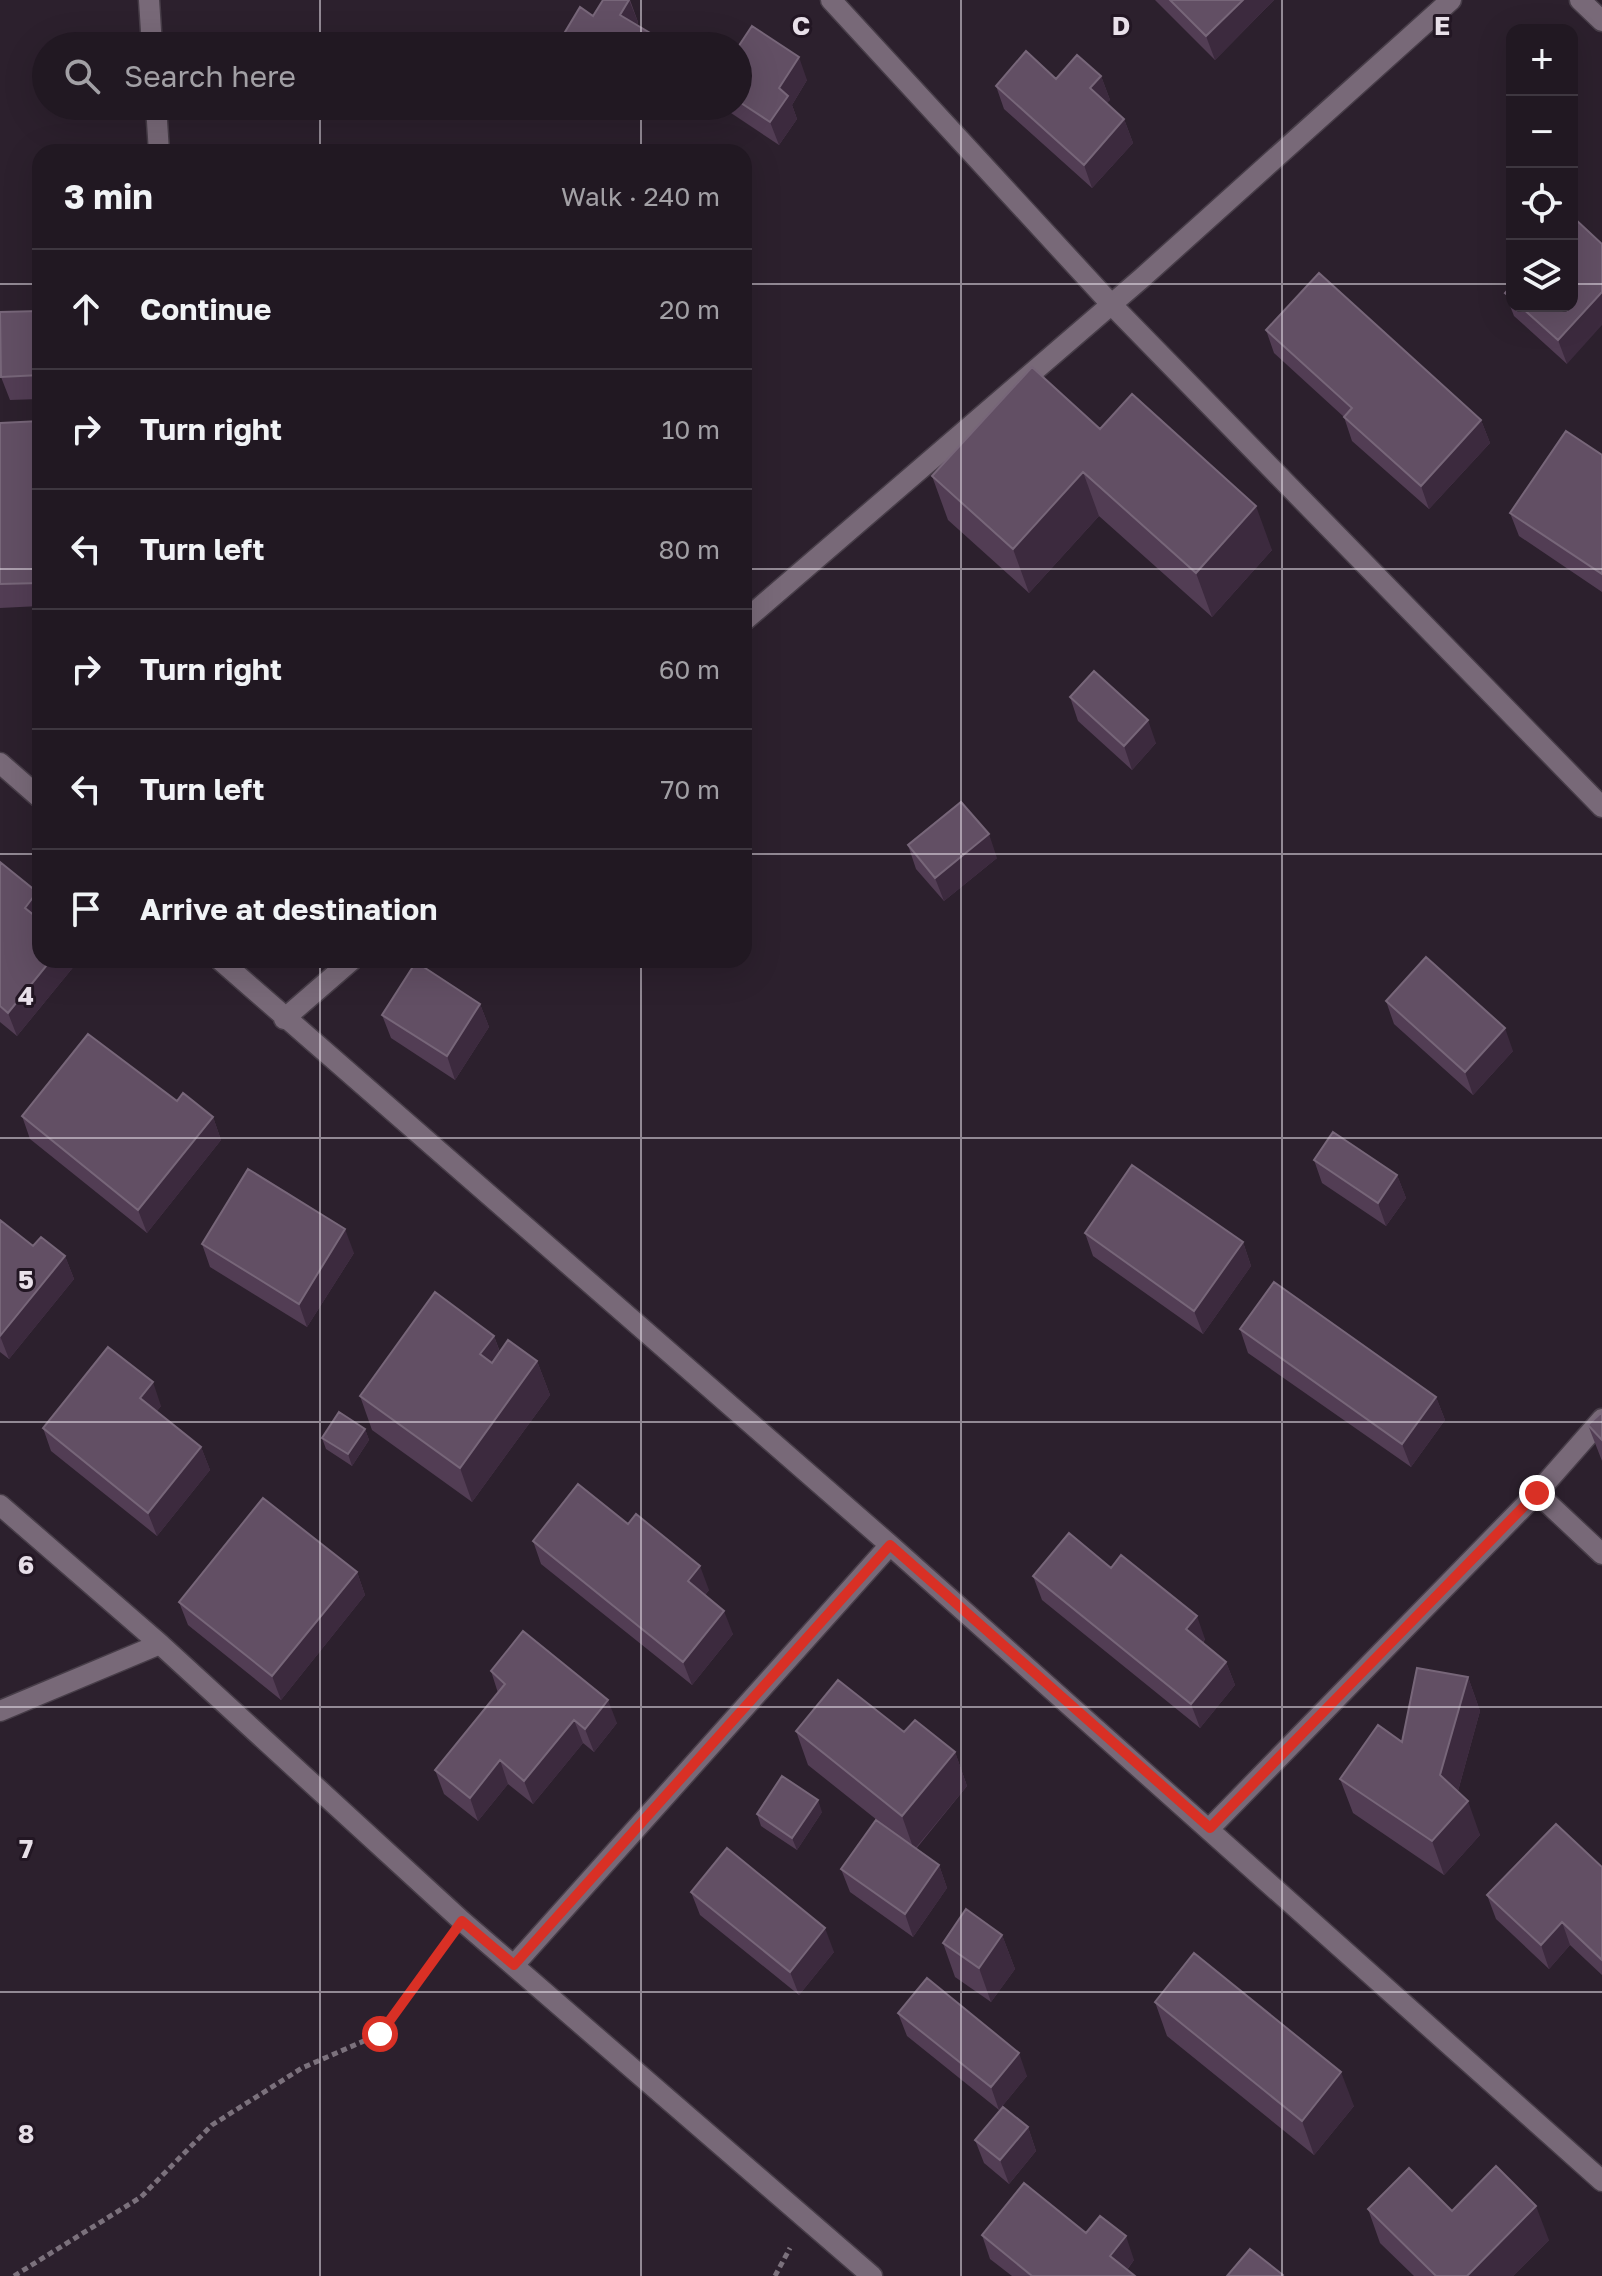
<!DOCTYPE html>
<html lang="en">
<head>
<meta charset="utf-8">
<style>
  body { margin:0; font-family:"Golos Text",sans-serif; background:#2d252f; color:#f1f3f6 }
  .controls { position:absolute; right:24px; top:24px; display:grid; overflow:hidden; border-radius:16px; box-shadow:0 8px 32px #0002 }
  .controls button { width:72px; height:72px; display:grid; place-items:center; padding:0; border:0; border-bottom:2px solid #3e3740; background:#211822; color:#f1f3f6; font:40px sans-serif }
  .stop { position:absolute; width:24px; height:24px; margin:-18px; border:6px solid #d93025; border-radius:50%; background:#fff }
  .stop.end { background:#d93025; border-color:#fff; box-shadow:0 2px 8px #0008 }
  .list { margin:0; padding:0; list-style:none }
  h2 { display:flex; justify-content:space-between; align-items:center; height:104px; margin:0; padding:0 32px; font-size:34px }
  h2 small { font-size:26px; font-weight:400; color:#a2a0a5 }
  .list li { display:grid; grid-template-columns:52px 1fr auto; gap:24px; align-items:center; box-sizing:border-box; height:120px; padding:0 32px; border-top:2px solid #3e3740 }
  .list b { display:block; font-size:30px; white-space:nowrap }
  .list em { font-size:26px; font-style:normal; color:#a2a0a5 }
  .icon { flex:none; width:44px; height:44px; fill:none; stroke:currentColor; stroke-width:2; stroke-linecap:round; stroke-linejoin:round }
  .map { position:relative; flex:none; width:1602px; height:2276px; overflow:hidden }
  .search { position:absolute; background:#211822; box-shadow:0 8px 32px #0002; left:32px; top:32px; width:720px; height:88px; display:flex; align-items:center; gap:20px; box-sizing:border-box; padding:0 28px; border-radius:44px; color:#a2a0a5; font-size:30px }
  .panel { position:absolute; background:#211822; box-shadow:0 8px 32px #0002; left:32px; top:144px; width:720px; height:824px; border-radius:24px }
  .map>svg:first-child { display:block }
</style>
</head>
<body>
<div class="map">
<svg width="1602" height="2276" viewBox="0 0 1602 2276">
  <rect width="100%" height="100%" fill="#2c202d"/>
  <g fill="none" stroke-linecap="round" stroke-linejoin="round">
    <!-- minor casing -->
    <g stroke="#473d48" stroke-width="23">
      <path id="minor" d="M149,0l3,46
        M831,0l280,304 491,503
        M1580,0l22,21
        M156,106l3,46
        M744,621l398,-343 309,-278
        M0,763l40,35
        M220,960l670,585 712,636
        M284,1019l68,-59
        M1537,1493l65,61
        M0,1505l160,139 302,277 410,355
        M0,1711l160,-67
        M1210,1828l327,-335 65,-74
        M514,1965l376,-420"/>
    </g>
    <!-- path -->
    <path stroke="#7b717c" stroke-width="5" stroke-dasharray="6 4" stroke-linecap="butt" d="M14,2276l127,-79 71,-72 90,-57 78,-34 63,-86
      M775,2276l15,-28"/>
    <!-- minor -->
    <use href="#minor" stroke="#786978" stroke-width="20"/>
  </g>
  <!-- wall -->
  <path fill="#523d54" d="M603,0h27l8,22 -1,3 35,21h-102l-5,-14 28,-16z
    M1155,0h119l-59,60z
    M738,47l69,33 -15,25 5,14 -18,26 -57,-38 -1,-1h17z
    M1101,76l9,24 -4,3 18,16 9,24 -41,45 -88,-79 -8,-23 60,-7z
    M624,106h23l-7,10z
    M1512,285v21h60l-5,58 -53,-48 -9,-23z
    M40,311v88l-30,1 -9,-23z
    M1266,330l215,90 9,23 -61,66 -77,-68 -8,-24 -70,-64z
    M40,421v185l-40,2v-185z
    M1100,429l172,121 -60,67 -113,-101 -70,77 -81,-73 -16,-44z
    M1602,455v137l-83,-56 -9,-23z
    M1070,697l86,46 -24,27 -54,-49z
    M908,845l89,13 -53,43 -28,-32z
    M0,862l37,30 3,9v59l35,5 -58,71 -17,-14z
    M259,960h25l-23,4z
    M1386,1001l127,50 -40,44 -79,-71z
    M480,1004l9,23 -34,53 -64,-42 -9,-23z
    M177,1101l36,16 8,23 -74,93 -117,-94 -8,-23z
    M1314,1160l83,15 9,23 -20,28 -64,-43z
    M0,1220l33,26 32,10 9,23 -65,80 -9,-7z
    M1085,1233l158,9 8,24 -48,68 -110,-78z
    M202,1244l152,9 -47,74 -97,-60z
    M1240,1329l196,68 9,23 -34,47 -163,-114z
    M494,1336l6,16 37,9 13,34 -78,107 -100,-72 -12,-34z
    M161,1406l-4,5 44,36 9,23 -53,66 -106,-85 -8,-23z
    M1602,1412v49l-14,-36z
    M365,1429l4,11 -17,26 -26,-17 -4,-11z
    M533,1541l176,49 -4,5 28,39 -41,51 -151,-121z
    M1111,1568l94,71 -2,4 23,19 9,23 -35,43 -158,-128 -9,-24z
    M357,1572l8,23 -84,105 -93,-75 -9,-23z
    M491,1671l126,52 -23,29 -11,-9 -50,61 -25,-20 -30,37 -34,-27 -9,-24 63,-77z
    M1468,1677l12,34 -22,80 22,44 -36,40 -91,-62 -13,-34 62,-37z
    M796,1731l108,1 51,20 12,34 -51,63 23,16 8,23 -34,49 -63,-45 -9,-23 46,-41 -79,-63z
    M822,1812l-25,38 -36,-24 -4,-12z
    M1602,1867v108l-32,-30 -21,24 -53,-50 -9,-24z
    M691,1892l143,60 -35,43 -99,-80z
    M1002,1935l13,34 -24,33 -36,-25 -12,-34z
    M1155,2002l199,104 -40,49 -147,-119z
    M898,2013l129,63 -28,34 -92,-74z
    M1028,2127l8,24 -27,33 -25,-21 -9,-23z
    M1368,2209l84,2 97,29 -36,36h-99l-34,-33z
    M1086,2233l48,27 -7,10 7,6h-122l-22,-17 -8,-24z"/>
  <!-- shaded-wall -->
  <path fill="#3c2a3e" d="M629,0l9,22 -9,16 -9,-23z
    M1243,0h31l-59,60 -9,-24z
    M799,57l8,23 -15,25 5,14 -18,26 -9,-23 9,-34z
    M1101,76l9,24 -11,12 -9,-24z
    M637,106h10l-7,10z
    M1124,119l9,24 -41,45 -8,-23z
    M1602,292v33l-35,39 -9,-24z
    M1481,420l9,23 -61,66 -8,-23z
    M1083,472l16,44 -70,77 -16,-44z
    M1256,506l16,44 -60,67 -16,-44z
    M1148,720l8,23 -24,27 -8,-24z
    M989,834l8,24 -53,43 -9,-23z
    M37,892l3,9v21l-15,-14z
    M51,960h22l2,5 -58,71 -9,-23z
    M480,1004l9,23 -34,53 -8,-24z
    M1505,1028l8,23 -40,44 -8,-23z
    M213,1117l8,23 -74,93 -9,-23z
    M1397,1175l9,23 -20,28 -8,-23z
    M345,1229l9,24 -47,74 -8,-23z
    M1243,1242l8,24 -48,68 -9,-23z
    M65,1256l9,23 -65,80 -9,-23z
    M494,1336l12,34 -14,18 -12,-34z
    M537,1361l13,34 -78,107 -12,-34z
    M153,1382l8,24 -12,15 -9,-23z
    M1436,1397l9,23 -34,47 -9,-23z
    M365,1429l4,11 -17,26 -4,-12z
    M201,1447l9,23 -53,66 -9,-23z
    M700,1566l9,24 -13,14 -8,-23z
    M357,1572l8,23 -84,105 -9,-24z
    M724,1611l9,23 -41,51 -9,-23z
    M1197,1616l8,23 -10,14 -9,-24z
    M1226,1662l9,23 -35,43 -9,-24z
    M1468,1677l12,34 -27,98 -13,-34z
    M608,1700l9,23 -23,29 -9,-23z
    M574,1720l9,23 -50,61 -9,-23z
    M955,1752l12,34 -53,64 -12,-34z
    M500,1760l8,24 -30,37 -8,-23z
    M818,1800l4,12 -25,38 -5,-12z
    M1468,1801l12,34 -36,40 -12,-34z
    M939,1865l8,23 -34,49 -8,-23z
    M1562,1922l8,23 -21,24 -8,-24z
    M825,1928l9,24 -35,43 -9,-23z
    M1002,1935l13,34 -24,33 -12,-34z
    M1019,2053l8,23 -28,34 -8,-23z
    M1341,2072l13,34 -40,49 -12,-34z
    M1028,2127l8,24 -27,33 -9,-24z
    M1536,2206l13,34 -36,36h-46z
    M1126,2236l8,24 -12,16 -12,-20z"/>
  <!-- building -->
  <path fill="#624f64" stroke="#776679" stroke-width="2" d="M603,0h26l-9,15 52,31h-85l-22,-14 15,-25 13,9z
    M1170,0h73l-37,36z
    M752,26l47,31 -20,31 9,8 -18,26 -32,-21v-54z
    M1026,51l30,28 21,-24 24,21 -11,12 34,31 -40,46 -88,-79z
    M1574,218l28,26v48l-44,48 -38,-34h52v-86z
    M1319,273l162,147 -60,66 -77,-69 8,-9 -86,-78z
    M1512,285v13l-7,-5z
    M40,311v64l-39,2 -1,-65z
    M1032,367l68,62 32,-35 124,112 -60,67 -113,-101 -70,77 -81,-73z
    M40,421v162l-40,1v-161z
    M1566,431l36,24v119l-92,-61z
    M1094,671l54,49 -24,26 -54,-49z
    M961,802l28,32 -54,44 -27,-33z
    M0,862l37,30 -12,16 15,12v40h11l-43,53 -8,-7z
    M1426,957l79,71 -40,44 -79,-71z
    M416,962l64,42 -33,52 -65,-41z
    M88,1034l89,67 6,-8 30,24 -75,93 -116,-94z
    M1333,1132l64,43 -19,28 -64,-43z
    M1132,1165l111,77 -49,69 -109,-78z
    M248,1169l97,60 -46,75 -97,-60z
    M0,1220l33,26 8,-9 24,19 -65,80z
    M1274,1282l162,115 -34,47 -162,-115z
    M435,1292l59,44 -14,18 12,9 16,-23 29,21 -77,107 -100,-72z
    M108,1347l45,35 -13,16 61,49 -53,66 -105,-85z
    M339,1412l26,17 -17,25 -26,-16z
    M1602,1412v28l-14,-15z
    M578,1484l50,40 8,-10 64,52 -12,15 36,30 -41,51 -150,-121z
    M263,1498l94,74 -85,104 -93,-74z
    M1069,1533l42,35 10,-13 76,61 -11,13 40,33 -35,42 -158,-128z
    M523,1631l85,69 -23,29 -11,-9 -50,61 -24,-21 -30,38 -35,-28 70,-86 -14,-13z
    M1417,1668l51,9 -28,98 28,26 -36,40 -92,-62 38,-54 24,17z
    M838,1680l66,52 11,-12 40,32 -53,64 -106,-85z
    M782,1776l36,24 -26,38 -35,-24z
    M876,1820l63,45 -34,49 -64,-45z
    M1556,1824l46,43v93l-40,-38 -21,23 -54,-50z
    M727,1848l98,80 -35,44 -99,-80z
    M966,1909l36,26 -23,33 -36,-25z
    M1194,1953l147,119 -39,49 -147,-119z
    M927,1978l92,75 -28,34 -93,-74z
    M1003,2107l25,20 -28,33 -25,-20z
    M1496,2166l40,40 -69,70h-31l-68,-67 41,-41 43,43z
    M1024,2183l62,50 14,-17 26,20 -16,20 25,20h-103l-50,-41z
    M1250,2249l33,26 -1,1h-55z"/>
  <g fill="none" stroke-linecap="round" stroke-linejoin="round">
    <!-- route -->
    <path stroke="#d93025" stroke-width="10" d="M380,2034l82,-113 52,44 376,-420 320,283 327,-335"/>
  </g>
  <!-- grid -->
  <path fill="none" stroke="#e8e0e9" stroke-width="2" stroke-opacity="0.55" d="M320,0v46M641,0v46M961,0v2276M1282,0v2276M320,106v46M641,106v46M0,284h40M744,284h768M1572,284h30M0,569h40M744,569h858M0,854h40M744,854h858M320,960v1316M641,960v1316M0,1138h1602M0,1422h1602M0,1707h1602M0,1992h1602"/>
  <g font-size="26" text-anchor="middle" font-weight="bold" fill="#e8e0e9" stroke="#221623" stroke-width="6" stroke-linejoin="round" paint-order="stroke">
    <text x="801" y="35">C</text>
    <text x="1121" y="35">D</text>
    <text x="1442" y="35">E</text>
    <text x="26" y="1005">4</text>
    <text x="26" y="1289">5</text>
    <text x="26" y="1574">6</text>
    <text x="26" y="1858">7</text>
    <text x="26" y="2143">8</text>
  </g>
</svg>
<div class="controls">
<button>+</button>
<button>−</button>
<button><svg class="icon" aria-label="locate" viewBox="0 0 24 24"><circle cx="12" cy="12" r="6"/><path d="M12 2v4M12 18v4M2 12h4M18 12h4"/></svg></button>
<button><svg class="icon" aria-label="layers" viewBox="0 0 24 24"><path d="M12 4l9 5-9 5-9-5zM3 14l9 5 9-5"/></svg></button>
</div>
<div class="stop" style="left:380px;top:2034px"></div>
<div class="stop end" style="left:1537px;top:1493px"></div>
<div class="search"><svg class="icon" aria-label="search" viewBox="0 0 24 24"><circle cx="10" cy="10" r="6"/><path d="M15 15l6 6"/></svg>Search here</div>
<section class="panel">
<h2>3 min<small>Walk · 240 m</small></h2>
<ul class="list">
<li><svg class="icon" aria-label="ahead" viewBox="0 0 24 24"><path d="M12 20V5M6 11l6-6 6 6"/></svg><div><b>Continue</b></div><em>20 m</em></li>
<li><svg class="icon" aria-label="right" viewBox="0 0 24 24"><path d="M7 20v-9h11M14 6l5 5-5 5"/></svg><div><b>Turn right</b></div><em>10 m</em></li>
<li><svg class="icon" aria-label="left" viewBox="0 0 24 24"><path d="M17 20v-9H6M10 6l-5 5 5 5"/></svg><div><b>Turn left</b></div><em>80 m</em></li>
<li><svg class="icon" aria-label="right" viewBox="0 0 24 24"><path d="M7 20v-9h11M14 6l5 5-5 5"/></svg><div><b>Turn right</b></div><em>60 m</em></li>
<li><svg class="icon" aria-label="left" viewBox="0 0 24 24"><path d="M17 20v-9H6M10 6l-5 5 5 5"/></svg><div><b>Turn left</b></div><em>70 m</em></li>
<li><svg class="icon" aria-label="arrive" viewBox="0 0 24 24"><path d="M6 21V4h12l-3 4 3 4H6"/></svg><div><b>Arrive at destination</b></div></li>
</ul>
</section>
</div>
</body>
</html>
